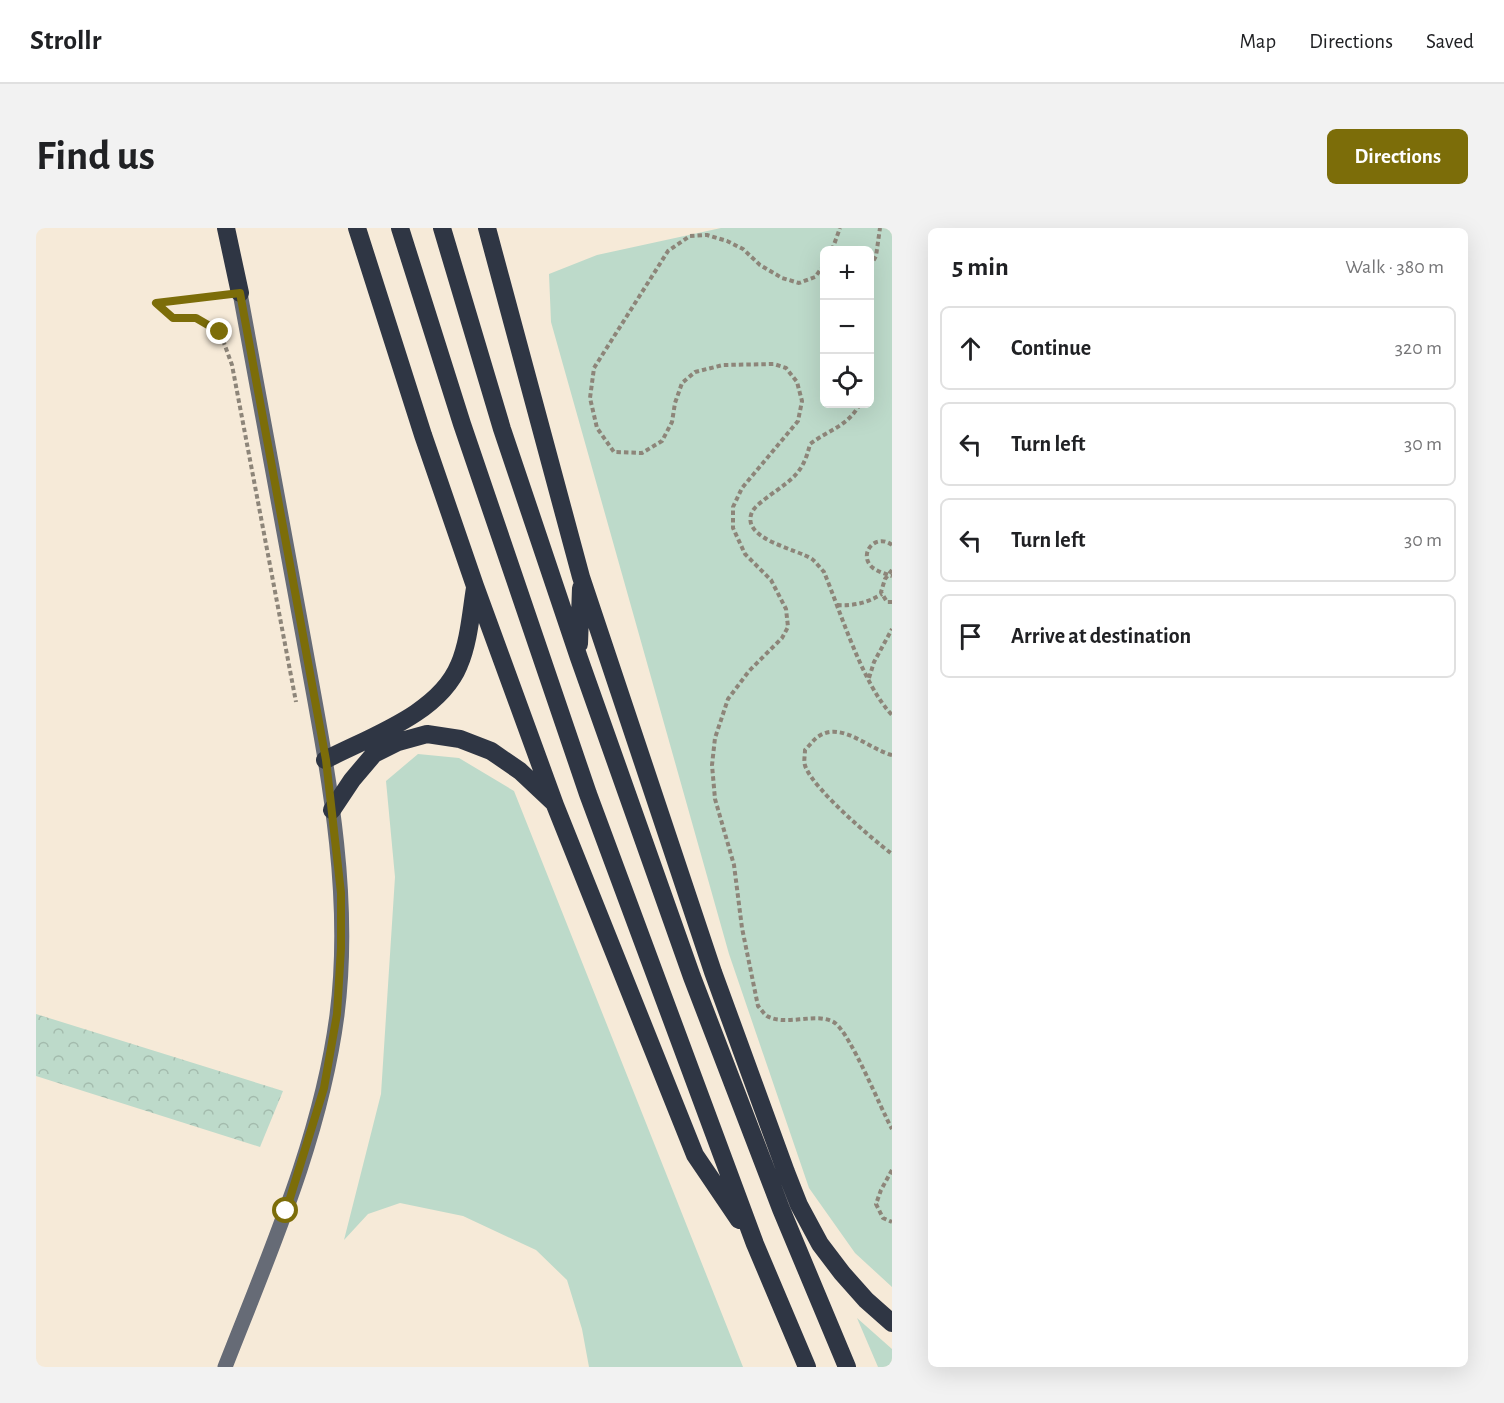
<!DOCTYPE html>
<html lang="en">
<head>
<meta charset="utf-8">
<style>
  body { margin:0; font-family:"Alegreya Sans",sans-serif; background:#f2f2f2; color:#202124 }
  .controls { position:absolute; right:18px; top:18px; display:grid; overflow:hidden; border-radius:9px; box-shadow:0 6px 24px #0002 }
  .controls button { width:54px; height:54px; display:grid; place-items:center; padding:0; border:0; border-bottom:2px solid #e0e0e0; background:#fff; color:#202124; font:30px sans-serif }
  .stop { position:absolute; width:18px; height:18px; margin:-14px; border:4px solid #7c6d09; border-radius:50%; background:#fff }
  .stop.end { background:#7c6d09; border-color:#fff; box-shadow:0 2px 6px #0008 }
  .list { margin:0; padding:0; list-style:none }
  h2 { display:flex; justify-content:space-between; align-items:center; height:78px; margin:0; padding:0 24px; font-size:26px }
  h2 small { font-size:20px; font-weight:400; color:#757577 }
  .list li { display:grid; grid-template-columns:39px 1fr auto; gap:18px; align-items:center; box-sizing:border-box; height:84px; margin:0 12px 12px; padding:0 12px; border:2px solid #e0e0e0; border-radius:9px }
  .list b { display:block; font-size:22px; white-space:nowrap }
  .list em { font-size:20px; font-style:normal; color:#757577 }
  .icon { flex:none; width:33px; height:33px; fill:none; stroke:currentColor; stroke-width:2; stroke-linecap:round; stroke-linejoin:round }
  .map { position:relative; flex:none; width:856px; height:1139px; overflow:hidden; border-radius:9px }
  header { display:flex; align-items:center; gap:36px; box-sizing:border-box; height:84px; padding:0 30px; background:#fff; border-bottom:2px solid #e0e0e0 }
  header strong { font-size:28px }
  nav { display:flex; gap:33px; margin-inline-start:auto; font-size:21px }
  .intro { display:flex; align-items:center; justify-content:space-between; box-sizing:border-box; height:144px; padding:0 36px }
  h1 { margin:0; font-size:42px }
  .button { padding:15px 27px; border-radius:9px; background:#7c6d09; color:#fff; font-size:21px; font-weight:700 }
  main { display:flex; gap:36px; padding:0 36px }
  aside { flex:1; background:#fff; border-radius:9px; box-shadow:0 6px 24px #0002 }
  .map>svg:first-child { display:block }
</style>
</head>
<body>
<header>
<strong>Strollr</strong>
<nav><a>Map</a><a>Directions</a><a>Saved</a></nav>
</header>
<div class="intro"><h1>Find us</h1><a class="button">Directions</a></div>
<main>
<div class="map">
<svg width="856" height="1139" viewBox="0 0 856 1139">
  <defs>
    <pattern id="forest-crowns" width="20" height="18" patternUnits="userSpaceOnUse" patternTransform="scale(1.5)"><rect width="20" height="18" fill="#bddaca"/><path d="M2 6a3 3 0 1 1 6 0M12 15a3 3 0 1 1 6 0" fill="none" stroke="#a3bbad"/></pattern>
  </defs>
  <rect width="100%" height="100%" fill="#f6ead8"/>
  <!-- grass -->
  <path fill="#bddaca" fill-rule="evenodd" d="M685,0h171v1059l-37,-34 -46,-65 -80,-234 -178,-632 -2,-48 48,-19zM834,22v154h-46v-154z
    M382,526l41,4 55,33 229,576h-154l-7,-38 -15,-49 -31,-30 -73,-34 -63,-13 -32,11 -24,26 37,-146 14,-217 -9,-96z
    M821,1090l35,31v18h-14z"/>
  <!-- forest -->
  <path fill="url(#forest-crowns)" d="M0,786l247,77 -23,56 -224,-71z"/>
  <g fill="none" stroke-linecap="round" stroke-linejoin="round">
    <!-- path -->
    <path stroke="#8d8579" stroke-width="4" stroke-dasharray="4.5 3" stroke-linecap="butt" d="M796,22l8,-22
      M788,37l-9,12 -16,6 -17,-5 -22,-13 -17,-16 -16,-8 -20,-6 -17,1 -22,15 -74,117 -4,30 7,30 17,24 28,1 20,-12 10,-19 3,-19 7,-20 13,-11 28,-7 51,-1 12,4 11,14 5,19 -4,20 -56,67 -9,19v21l12,26 26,26 15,29 2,18 -6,11 -33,33 -21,28 -13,39 -3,27 3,34 19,66 8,63 16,78c3,3 6,8 9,10 19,11 51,-5 68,7 16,12 45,84 57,106
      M834,39l6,-11 4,-28
      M120,75l17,15h23l24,14 12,33 64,337
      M121,75l67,-8
      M824,176c-13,23 -30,25 -50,40 -7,30 -18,35 -41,52 -5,4 -14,10 -17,16 -12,27 45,37 60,47 4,3 8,9 12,13 17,41 39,113 68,143
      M856,317c-17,-13 -35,10 -19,23 6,4 13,6 19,8
      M856,342l-7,9 -4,13 6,10h5
      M801,377c17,1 30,-2 45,-11
      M833,450l5,-16 18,-33
      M856,527c-22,-5 -50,-34 -73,-19 -5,3 -9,9 -14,14 0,6 -2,12 1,18 10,23 65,70 86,86
      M856,942l-11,20 -5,14 7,14 9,4"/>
    <!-- secondary -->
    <path stroke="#666b76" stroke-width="15" d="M189,1139c45,-115 96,-230 112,-352 16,-125 -11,-252 -33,-374 -21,-116 -43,-232 -64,-348"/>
    <!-- highway -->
    <path stroke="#2f3644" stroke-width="18" d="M190,0l14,65
      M321,0l66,207 52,151 80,219 140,350 44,65
      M364,0l62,196 126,370 167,450 52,123
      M406,0l60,201 77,229 113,319 89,232 66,158
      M451,0l94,349 132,395 73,200 13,33 21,39 22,29 24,27 26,23
      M543,416l2,-56
      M289,532c44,-23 114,-46 134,-95 10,-23 12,-53 16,-77
      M296,582l20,-30 22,-26 24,-12 29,-8 33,5 31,12 29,20 33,31"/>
  </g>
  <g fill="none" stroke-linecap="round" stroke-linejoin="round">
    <!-- route -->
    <path stroke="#7c6d09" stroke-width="8" d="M184,104l-24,-14h-23l-17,-15 84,-10 86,467 15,133v55l-4,66 -13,74 -38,123"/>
  </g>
</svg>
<div class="controls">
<button>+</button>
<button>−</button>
<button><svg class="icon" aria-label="locate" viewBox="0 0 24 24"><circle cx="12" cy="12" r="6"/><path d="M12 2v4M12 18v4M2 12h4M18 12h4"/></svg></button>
</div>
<div class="stop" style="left:250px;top:983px"></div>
<div class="stop end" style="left:184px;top:104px"></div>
</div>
<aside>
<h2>5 min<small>Walk · 380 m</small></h2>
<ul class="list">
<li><svg class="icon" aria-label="ahead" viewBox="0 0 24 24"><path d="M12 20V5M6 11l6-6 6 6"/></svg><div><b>Continue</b></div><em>320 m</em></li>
<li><svg class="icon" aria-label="left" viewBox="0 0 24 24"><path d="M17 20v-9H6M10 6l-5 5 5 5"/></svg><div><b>Turn left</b></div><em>30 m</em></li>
<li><svg class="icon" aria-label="left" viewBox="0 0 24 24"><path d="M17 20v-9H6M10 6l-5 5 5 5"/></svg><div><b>Turn left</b></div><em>30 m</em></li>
<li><svg class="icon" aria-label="arrive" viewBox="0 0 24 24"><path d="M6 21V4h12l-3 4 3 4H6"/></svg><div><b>Arrive at destination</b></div></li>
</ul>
</aside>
</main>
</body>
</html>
